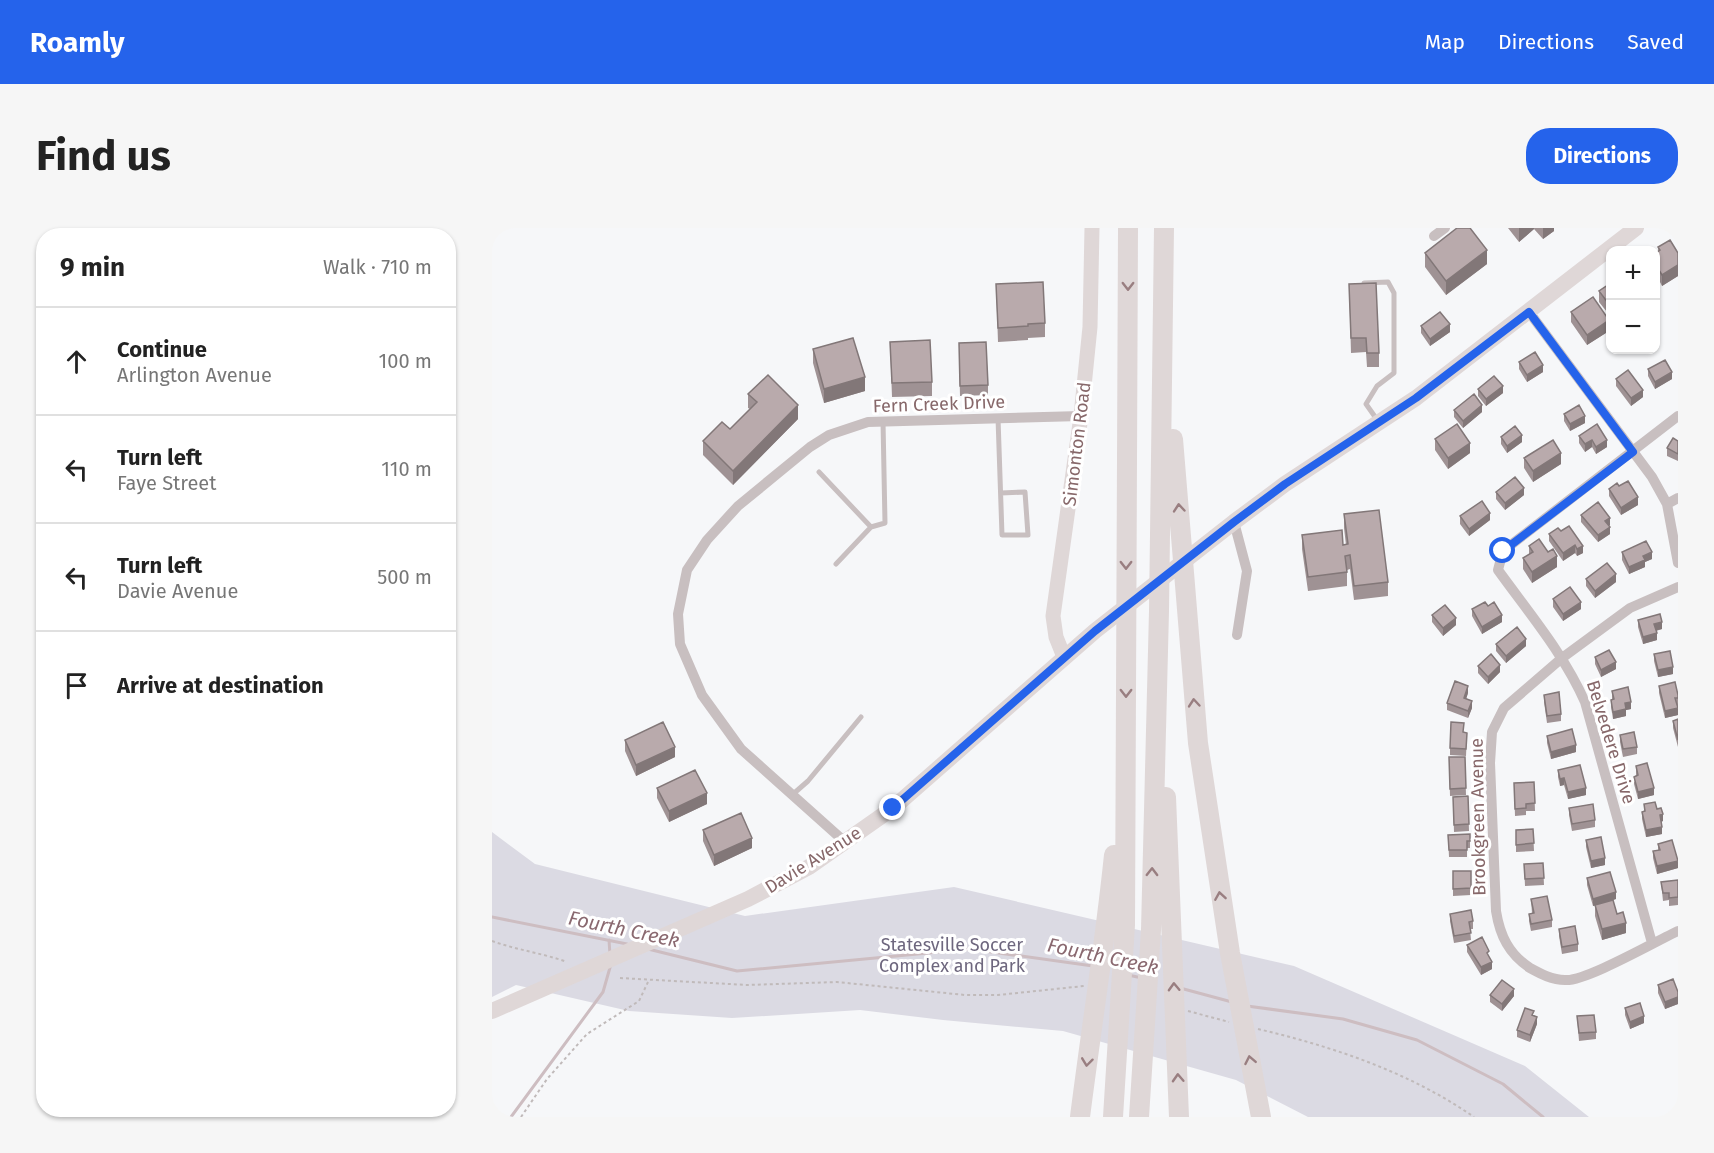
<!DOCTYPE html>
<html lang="en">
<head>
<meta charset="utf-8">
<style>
  body { margin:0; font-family:"Fira Sans",sans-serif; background:#f6f6f6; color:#222 }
  .controls { position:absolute; right:18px; top:18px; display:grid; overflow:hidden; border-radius:12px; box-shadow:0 2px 4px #0004 }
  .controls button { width:54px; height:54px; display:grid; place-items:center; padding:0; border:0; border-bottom:2px solid #e0e0e0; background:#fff; color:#222; font:30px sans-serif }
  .stop { position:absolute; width:18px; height:18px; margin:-14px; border:4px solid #2563eb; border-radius:50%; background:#fff }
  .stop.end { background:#2563eb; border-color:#fff; box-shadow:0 2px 6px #0008 }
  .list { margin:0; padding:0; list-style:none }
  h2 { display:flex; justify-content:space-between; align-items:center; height:78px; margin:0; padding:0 24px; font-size:26px }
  h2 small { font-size:20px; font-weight:400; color:#767676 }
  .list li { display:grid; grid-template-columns:39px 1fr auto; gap:18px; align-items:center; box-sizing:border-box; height:108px; padding:0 24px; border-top:2px solid #e0e0e0 }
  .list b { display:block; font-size:22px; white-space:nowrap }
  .list p { margin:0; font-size:20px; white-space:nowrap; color:#767676 }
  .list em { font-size:20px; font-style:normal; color:#767676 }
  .icon { flex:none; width:33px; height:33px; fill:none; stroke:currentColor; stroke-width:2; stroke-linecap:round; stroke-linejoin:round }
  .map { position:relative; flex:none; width:1186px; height:889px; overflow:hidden; border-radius:24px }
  header { display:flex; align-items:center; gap:36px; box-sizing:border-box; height:84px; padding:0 30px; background:#2563eb; color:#fff }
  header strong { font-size:28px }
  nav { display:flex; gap:33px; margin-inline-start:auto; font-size:21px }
  .intro { display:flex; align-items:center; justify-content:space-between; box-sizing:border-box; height:144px; padding:0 36px }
  h1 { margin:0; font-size:42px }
  .button { padding:15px 27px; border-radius:24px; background:#2563eb; color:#fff; font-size:21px; font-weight:700 }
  main { display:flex; gap:36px; padding:0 36px }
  aside { flex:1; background:#fff; border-radius:24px; box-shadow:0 2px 4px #0004 }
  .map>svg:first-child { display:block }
</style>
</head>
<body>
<header>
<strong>Roamly</strong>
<nav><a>Map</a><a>Directions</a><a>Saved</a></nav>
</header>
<div class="intro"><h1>Find us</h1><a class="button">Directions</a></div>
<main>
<aside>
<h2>9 min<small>Walk · 710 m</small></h2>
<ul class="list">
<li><svg class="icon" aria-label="ahead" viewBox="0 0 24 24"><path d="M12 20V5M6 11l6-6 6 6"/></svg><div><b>Continue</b><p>Arlington Avenue</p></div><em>100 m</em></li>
<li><svg class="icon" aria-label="left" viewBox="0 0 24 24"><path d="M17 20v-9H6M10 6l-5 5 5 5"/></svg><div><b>Turn left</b><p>Faye Street</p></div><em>110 m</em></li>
<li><svg class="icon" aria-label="left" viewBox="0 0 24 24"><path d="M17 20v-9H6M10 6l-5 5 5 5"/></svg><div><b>Turn left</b><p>Davie Avenue</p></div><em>500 m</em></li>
<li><svg class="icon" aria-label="arrive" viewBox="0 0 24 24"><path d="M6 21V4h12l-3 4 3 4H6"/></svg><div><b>Arrive at destination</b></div></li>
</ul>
</aside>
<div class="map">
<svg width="1186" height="889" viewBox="0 0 1186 889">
  <rect width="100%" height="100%" fill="#f6f7f9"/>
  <!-- green -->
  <path fill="#dbdae3" d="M0,604l43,32 210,52 209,-29 340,79 231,100 64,51h-281l-72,-37 -173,-49 -120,-11 -83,-10 -128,8 -103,-7 -113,-26 -24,12z"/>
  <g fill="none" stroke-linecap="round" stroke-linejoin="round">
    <!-- stream -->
    <path stroke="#cdbdc1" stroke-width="3" d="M0,689l135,27
      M117,712l1,15
      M156,721l89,22 233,-22 123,17
      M636,747l14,3
      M688,760l52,14
      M755,778l96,13 74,21 86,44 40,33
      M19,889l92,-125 8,-28"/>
    <!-- path -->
    <path stroke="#c0baba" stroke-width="2" stroke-dasharray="3 3" stroke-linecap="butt" d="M0,713c25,9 50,12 75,21
      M128,750l127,7 90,-3 128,13h33l86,-9
      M696,783l41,11
      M766,801c76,18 151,43 216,88
      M29,889l26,-38 40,-45 52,-33 9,-19"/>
    <!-- lane -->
    <path stroke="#c8bfc0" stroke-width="5" d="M872,55l24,-1 6,11v80l-17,13 -11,18 12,17
      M506,190l4,117h26l-3,-43 -24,1
      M327,244l52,55
      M344,336l35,-37 14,-4 -2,-102
      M300,567l16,-14 53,-64"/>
    <!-- street -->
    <path stroke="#c8bfc0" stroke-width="10" d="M942,8l11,-8
      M1037,84l123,165 15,27 11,59
      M1175,276l11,-6
      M742,294l13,49 -10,64
      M1186,359l-48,21 -68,50 -58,50 -12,24 -2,31 6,148c4,25 13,43 34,57 11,6 22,12 35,12 20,2 91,-39 113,-49
      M353,614l-104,-93 -39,-54 -22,-51 -2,-30 9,-44 20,-30 31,-34 72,-59 19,-12 39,-13 213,-6
      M1160,715l-67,-241c-21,-48 -56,-89 -87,-132l5,-19 175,-135"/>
    <!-- secondary -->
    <path stroke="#dfd7d7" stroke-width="15" d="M572,429l-8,-20 -3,-21 28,-200 9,-89 2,-99"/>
    <!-- primary -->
    <path stroke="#dfd7d7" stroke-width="16" d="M0,783l256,-112 61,-32 84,-59 202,-177 139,-109 51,-38 131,-86 220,-170"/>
    <!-- highway -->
    <path stroke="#dfd7d7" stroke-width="20" d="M681,211l25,304 32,210 31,164
      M674,569l13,320
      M588,889c11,-87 25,-174 34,-262
      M621,889l12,-192 3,-697
      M647,889l12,-187 8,-319 5,-383"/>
  </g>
  <!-- wall -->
  <path fill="#9f9294" d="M1016,0h46v3l-11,8 -9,-10 -15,13z
    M1166,19l20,6v23l-16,10 -3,-6z
    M933,25l62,11 -41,31 -21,-28z
    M1119,55v34l-12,-15v-11z
    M504,56l49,39v14l-17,1v2l-30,2z
    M857,56l30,69v14h-12l-1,-15 -15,1z
    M1079,84l38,19 -22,14 -16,-23z
    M929,98l29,6 -20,14 -9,-13z
    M398,114l42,40v14l-40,1z
    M321,121l52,42 -41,12 -11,-40z
    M467,126l29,31v10l-28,1z
    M1027,134l24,10 -16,10 -8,-13z
    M1156,141l24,10 -17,10 -7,-13z
    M1124,151l27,18 -12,9 -15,-20z
    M986,161l25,4 -17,13 -8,-10z
    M256,166l50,25 -65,66 -30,-30v-14l27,-12 20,-20 -2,-1z
    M962,182l28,2 -19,16 -9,-11z
    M1072,186l21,9 -15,8 -6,-10z
    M1087,208l28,11 -11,7 -4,-7 -7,5 -6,-9z
    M1009,209l21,5 -15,11 -6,-9z
    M943,211l35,14 -22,16 -13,-19z
    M1186,213v20l-11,-5v-8z
    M1032,230l37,6 -28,18 -9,-14z
    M1127,258l19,19 -17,10 -12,-19v-7z
    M1004,264l28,3 -19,15 -9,-11z
    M852,286l44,68v14l-34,4 -4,-31 -3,1v16l-39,5 -6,-42v-14l41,10h3l-2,-17z
    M1089,287l29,10 -1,1 1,8 -12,8 -17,-20z
    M968,288l30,4 -21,16 -9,-12z
    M1069,303l22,22 -6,3 -2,-3 -12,8 -14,-20v-7z
    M1037,318l19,6 9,15 -25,16 -9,-14v-11l6,-3z
    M1130,324l30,7 -7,3v5l-16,7 -7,-14z
    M1094,351l30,3 -21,16 -9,-12z
    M1061,371l28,10 -18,12 -10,-14z
    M996,378l14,16 -20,12 -10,-18v-7z
    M940,387l24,10 -13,11 -11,-14z
    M1146,392l24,9 -6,2 1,9 -14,4 -5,-17z
    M1004,416l30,2 -20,17 -10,-12z
    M1162,426l19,20 -15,3 -4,-16z
    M1103,429l21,12 -15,8 -6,-13z
    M986,438l22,6 -12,12 -10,-11z
    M1167,458l19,9v10h-1l1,10 -13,3 -6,-25z
    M1120,463l19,18 -5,1v6l-13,3 -2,-12v-7l1,-1z
    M976,465l-2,6 6,9 -4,10 -21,-8v-7z
    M1052,467l17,19v7l-14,2 -3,-21z
    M1186,491v28l-5,-19v-7z
    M972,504l3,1 -1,23 -16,-1v-7z
    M1128,507l17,12v7l-14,3 -3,-15z
    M1055,508l29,16 -25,7 -4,-16z
    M133,512l50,17 -39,19 -11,-25z
    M957,529h16l1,38 -16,1z
    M1144,538l18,29 -16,4 -4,-15v-7l2,-1z
    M1066,542l28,25 -18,4 -4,-14 -4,1 -2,-9z
    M1042,554l1,29h-9v4l-11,1 -1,-33z
    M165,560l50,16 -38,18 -12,-24z
    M976,568l1,35 -15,1 -1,-35z
    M1152,576l13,5 6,12 -2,1 1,12 -16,3 -4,-18v-7l2,-1z
    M1077,580l26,12v7l-23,4 -3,-16z
    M1041,601l1,22 -18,1v-22z
    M211,602l49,18 -38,18 -11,-25z
    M978,606v14h-3v9h-18l-1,-22z
    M1094,612l19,25 -14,3 -5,-21z
    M1166,616l20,24 -21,6 -4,-16v-7l5,-1z
    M1051,635l1,22 -19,1 -1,-22z
    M961,643h18v24l-18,1z
    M1095,650l29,21 -23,7 -6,-21z
    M1186,652v25l-9,1v-6l-6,1 -2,-19z
    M1039,671l21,21v7l-21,4 -2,-10v-7l3,-1z
    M1103,677l22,9 9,19 -24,7 -7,-24z
    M958,686l23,7v8h-3l1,11 -17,3 -4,-22z
    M1067,701l19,15v7l-16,3 -3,-18z
    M975,717l22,12 3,12 -11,6 -14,-23z
    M1166,757l20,7v12l-13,5 -7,-16z
    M998,767l24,1 -12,15 -12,-9z
    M1133,780l19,15 -14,6 -5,-14z
    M1085,788l19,16v7l-17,2z
    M1045,796l-7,18 -13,-5v-7z"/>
  <!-- shaded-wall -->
  <path fill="#827778" d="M1027,0h15v1l-15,13z
    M1051,0h11v3l-11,8z
    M995,22v14l-41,31v-14z
    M1186,37v11l-16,10v-11z
    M1167,42v10l-3,2v-10z
    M1117,92v11l-22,14v-10z
    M958,96v8l-20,14v-7z
    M1051,137v7l-16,10v-7z
    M1180,144v7l-17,10v-7z
    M373,149v14l-41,12v-14z
    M1011,158v7l-17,13v-7z
    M1151,162v7l-12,9v-8z
    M306,177v14l-65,66v-14z
    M990,177v7l-19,16v-7z
    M1093,188v7l-15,8v-7z
    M1030,207v7l-15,11v-7z
    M1100,212v7l-7,5v-8z
    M1115,212v7l-11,7v-7z
    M978,215v10l-22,16v-11z
    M1069,225v11l-28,18v-11z
    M1032,260v7l-19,15v-7z
    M1146,269v8l-17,10v-7z
    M998,285v7l-21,16v-7z
    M1118,290v7l-5,3v-7z
    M1118,299v7l-12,8v-7z
    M1083,317v8l-12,8v-8z
    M1091,318v7l-6,3v-7z
    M1160,324v7l-7,3v5l-16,7v-7l14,-11z
    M1065,328v11l-25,16v-11z
    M1124,346v8l-21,16v-7z
    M1089,374v7l-18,12v-7z
    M1010,387v7l-20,12v-7z
    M964,390v7l-13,11v-8z
    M1170,394v7l-8,2v-7z
    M1165,405v7l-14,4v-7z
    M1034,411v7l-20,17v-7z
    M1124,434v7l-15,8v-7z
    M1008,437v7l-12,12v-7z
    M1181,439v7l-15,3v-7z
    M976,458v7l-4,12v-7z
    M980,473v7l-4,10v-7z
    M1139,474v7l-5,1v6l-13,3v-7l12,-9z
    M1186,480v7l-13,3v-7z
    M1084,517v7l-25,7v-7z
    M183,519v10l-39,19v-11z
    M1072,550v7l-4,1v-7z
    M1094,560v7l-18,4v-7z
    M1162,560v7l-16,4v-7z
    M215,565v11l-38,18v-11z
    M1171,586v7l-3,1v-7z
    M1170,599v7l-16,3v-7z
    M260,610v10l-38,18v-11z
    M1113,630v7l-14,3v-7z
    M1186,633v7l-21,6v-8z
    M1124,664v7l-23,7v-7z
    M1134,695v10l-24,7v-11z
    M1000,734v7l-11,6v-8z
    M1022,761v7l-12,15v-7z
    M1186,769v7l-13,5v-7z
    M1152,788v7l-14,6v-7z
    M1045,789v7l-7,18v-7z"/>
  <!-- building -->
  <path fill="#b9aaac" stroke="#827778" stroke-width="1.5" d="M965,0h13l17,22 -41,31 -21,-28z
    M1178,12l8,13v12l-16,10 -3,-5 -3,2v-19l4,-3 -2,-3z
    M551,54l2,41 -17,1v2l-30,2 -2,-44z
    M884,55l3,70h-12l-1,-15h-15l-2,-54z
    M1119,55v24l-12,-16z
    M1101,69l16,23 -22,15 -16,-23z
    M948,84l10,12 -20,15 -9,-13z
    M361,110l12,39 -41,12 -11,-40z
    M438,112l2,42 -40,1 -2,-41z
    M494,114l2,43 -28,1 -1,-43z
    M1043,124l8,13 -16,10 -8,-13z
    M1173,132l7,12 -17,10 -7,-13z
    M1136,142l15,20 -12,8 -15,-19z
    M276,147l30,30 -65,66 -30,-30 19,-19 8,7 27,-27 -9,-8z
    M1002,148l9,10 -17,13 -8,-10z
    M982,166l8,11 -19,16 -9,-11z
    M1087,177l6,11 -15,8 -6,-10z
    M965,196l13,19 -22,15 -13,-19z
    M1105,196l10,16 -11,7 -4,-7 -7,4 -6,-8z
    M1023,198l7,9 -15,11 -6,-9z
    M1181,210l5,3v13l-11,-6z
    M1061,212l8,13 -28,18 -9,-13z
    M1023,249l9,11 -19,15 -9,-11z
    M1136,253l10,16 -17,11 -12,-19 8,-6 2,3z
    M990,273l8,12 -21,16 -9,-13z
    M1106,274l12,16 -5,3 5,6 -12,8 -17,-20z
    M887,282l9,72 -34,4 -4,-31 -5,1 2,16 -39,5 -6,-42 40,-5 1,15 5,-1 -4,-30z
    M1077,298l14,20 -6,3 -2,-4 -12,8 -14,-19 9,-6 3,3z
    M1047,311l9,13 5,-3 4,7 -25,16 -9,-14 10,-6 -4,-6z
    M1154,313l6,11 -9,4 2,4 -16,7 -7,-15z
    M1115,335l9,11 -21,17 -9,-12z
    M1078,359l11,15 -18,12 -10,-15z
    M993,374l3,4 6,-4 8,13 -20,12 -10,-18z
    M953,377l11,13 -13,10 -11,-13z
    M1168,386l2,8 -8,2 3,9 -14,4 -5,-17z
    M1025,399l9,12 -20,17 -10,-12z
    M1117,422l7,12 -15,8 -6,-13z
    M1178,423l3,16 -15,3 -4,-16z
    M999,426l9,11 -12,12 -10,-11z
    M963,453l13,5 -4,12 8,3 -4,10 -21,-8z
    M1183,454l3,13v3h-3l3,10 -13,3 -6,-25z
    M1136,459l3,15 -6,1 1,6 -13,3 -2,-12 3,-1 -2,-8z
    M1067,464l2,22 -14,2 -3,-21z
    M1186,491v21l-5,-19z
    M171,494l12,25 -39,18 -11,-25z
    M959,494l13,1 -1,9 4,1 -1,16 -16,-1z
    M1080,501l4,16 -25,7 -4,-16z
    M1142,504l3,15 -14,2 -3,-14z
    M957,529h16l1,31 -16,1z
    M1155,535l7,25 -16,4 -4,-15 4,-2 -2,-9z
    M1088,537l6,23 -18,4 -4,-14 -4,1 -2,-9z
    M203,542l12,23 -38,18 -12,-23z
    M1042,554l1,21 -9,1v4l-11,1 -1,-26z
    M976,568l1,28 -15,1 -1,-28z
    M1163,574l2,7 4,-1 2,6 -3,1 2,12 -16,3 -4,-18 3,-1 -1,-7z
    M1101,576l2,16 -23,4 -3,-16z
    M249,585l11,25 -38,17 -11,-25z
    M1041,601l1,14 -18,2v-15z
    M978,606v7h-3v9h-18l-1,-15z
    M1109,609l4,21 -14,3 -5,-21z
    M1180,612l6,21 -21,5 -4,-15 7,-1 -2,-6z
    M1051,635l1,15 -19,1 -1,-15z
    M961,643h18v17l-18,1z
    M1118,644l6,20 -23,7 -6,-21z
    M1186,652v17l-9,1v-5h-6l-2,-11z
    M1055,668l5,24 -21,4 -2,-10 5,-1 -3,-14z
    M1121,672l4,14 6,-2 3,11 -24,6 -7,-24z
    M979,682l2,11 -4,1 2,11 -17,3 -4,-22z
    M1083,698l3,18 -16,3 -3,-18z
    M990,709l7,14 -2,2 5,9 -11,5 -14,-22z
    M1181,751l5,13v5l-13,5 -7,-17z
    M1010,752l12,9 -12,15 -12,-9z
    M1148,775l4,13 -14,6 -5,-14z
    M1033,780l9,3 -2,4 5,2 -7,18 -13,-5z
    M1102,787l2,17 -17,1 -2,-17z"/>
  <!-- one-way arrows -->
  <defs><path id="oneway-chevron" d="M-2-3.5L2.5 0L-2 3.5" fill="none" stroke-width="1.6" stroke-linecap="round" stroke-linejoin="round" transform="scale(1.5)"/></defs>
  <g stroke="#997e80">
    <use href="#oneway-chevron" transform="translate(636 58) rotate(90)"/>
    <use href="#oneway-chevron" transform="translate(687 280) rotate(-95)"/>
    <use href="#oneway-chevron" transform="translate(634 337) rotate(90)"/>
    <use href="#oneway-chevron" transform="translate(634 465) rotate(90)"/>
    <use href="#oneway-chevron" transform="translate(702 475) rotate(-95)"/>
    <use href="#oneway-chevron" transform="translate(660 644) rotate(-89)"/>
    <use href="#oneway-chevron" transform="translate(728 668) rotate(-99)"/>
    <use href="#oneway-chevron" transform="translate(682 759) rotate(-92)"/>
    <use href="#oneway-chevron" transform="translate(758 832) rotate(-101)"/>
    <use href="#oneway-chevron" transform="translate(595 834) rotate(97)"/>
    <use href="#oneway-chevron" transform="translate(686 850) rotate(-93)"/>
  </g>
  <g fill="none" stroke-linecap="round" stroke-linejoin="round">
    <!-- route -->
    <path stroke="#2563eb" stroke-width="8" d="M401,580l202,-177 139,-109 51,-38 131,-86 113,-86 104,140 -130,99"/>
  </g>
  <g text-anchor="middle" stroke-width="6" stroke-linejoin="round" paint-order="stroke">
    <!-- street labels -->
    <g font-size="18" fill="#87686a" stroke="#fff">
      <text transform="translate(447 176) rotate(-2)" y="6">Fern Creek Drive</text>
      <text transform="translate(585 216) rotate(-83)" y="6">Simonton Road</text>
      <text transform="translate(1119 514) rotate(73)" y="6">Belvedere Drive</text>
      <text transform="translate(986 589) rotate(-91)" y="6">Brookgreen Avenue</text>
      <text transform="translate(321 632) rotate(-32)" y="6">Davie Avenue</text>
    </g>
    <!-- park labels -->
    <g font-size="18" fill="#6e677e" stroke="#fff">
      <text x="460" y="723">Statesville Soccer<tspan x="460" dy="21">Complex and Park</tspan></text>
    </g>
    <!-- water labels -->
    <g font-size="20" font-style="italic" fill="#8a6970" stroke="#fff">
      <text transform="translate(132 701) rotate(12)" y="7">Fourth Creek</text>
      <text transform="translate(611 728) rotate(12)" y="7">Fourth Creek</text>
    </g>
  </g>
</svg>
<div class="controls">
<button>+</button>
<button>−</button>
</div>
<div class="stop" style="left:1011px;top:323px"></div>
<div class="stop end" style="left:401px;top:580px"></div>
</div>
</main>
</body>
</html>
